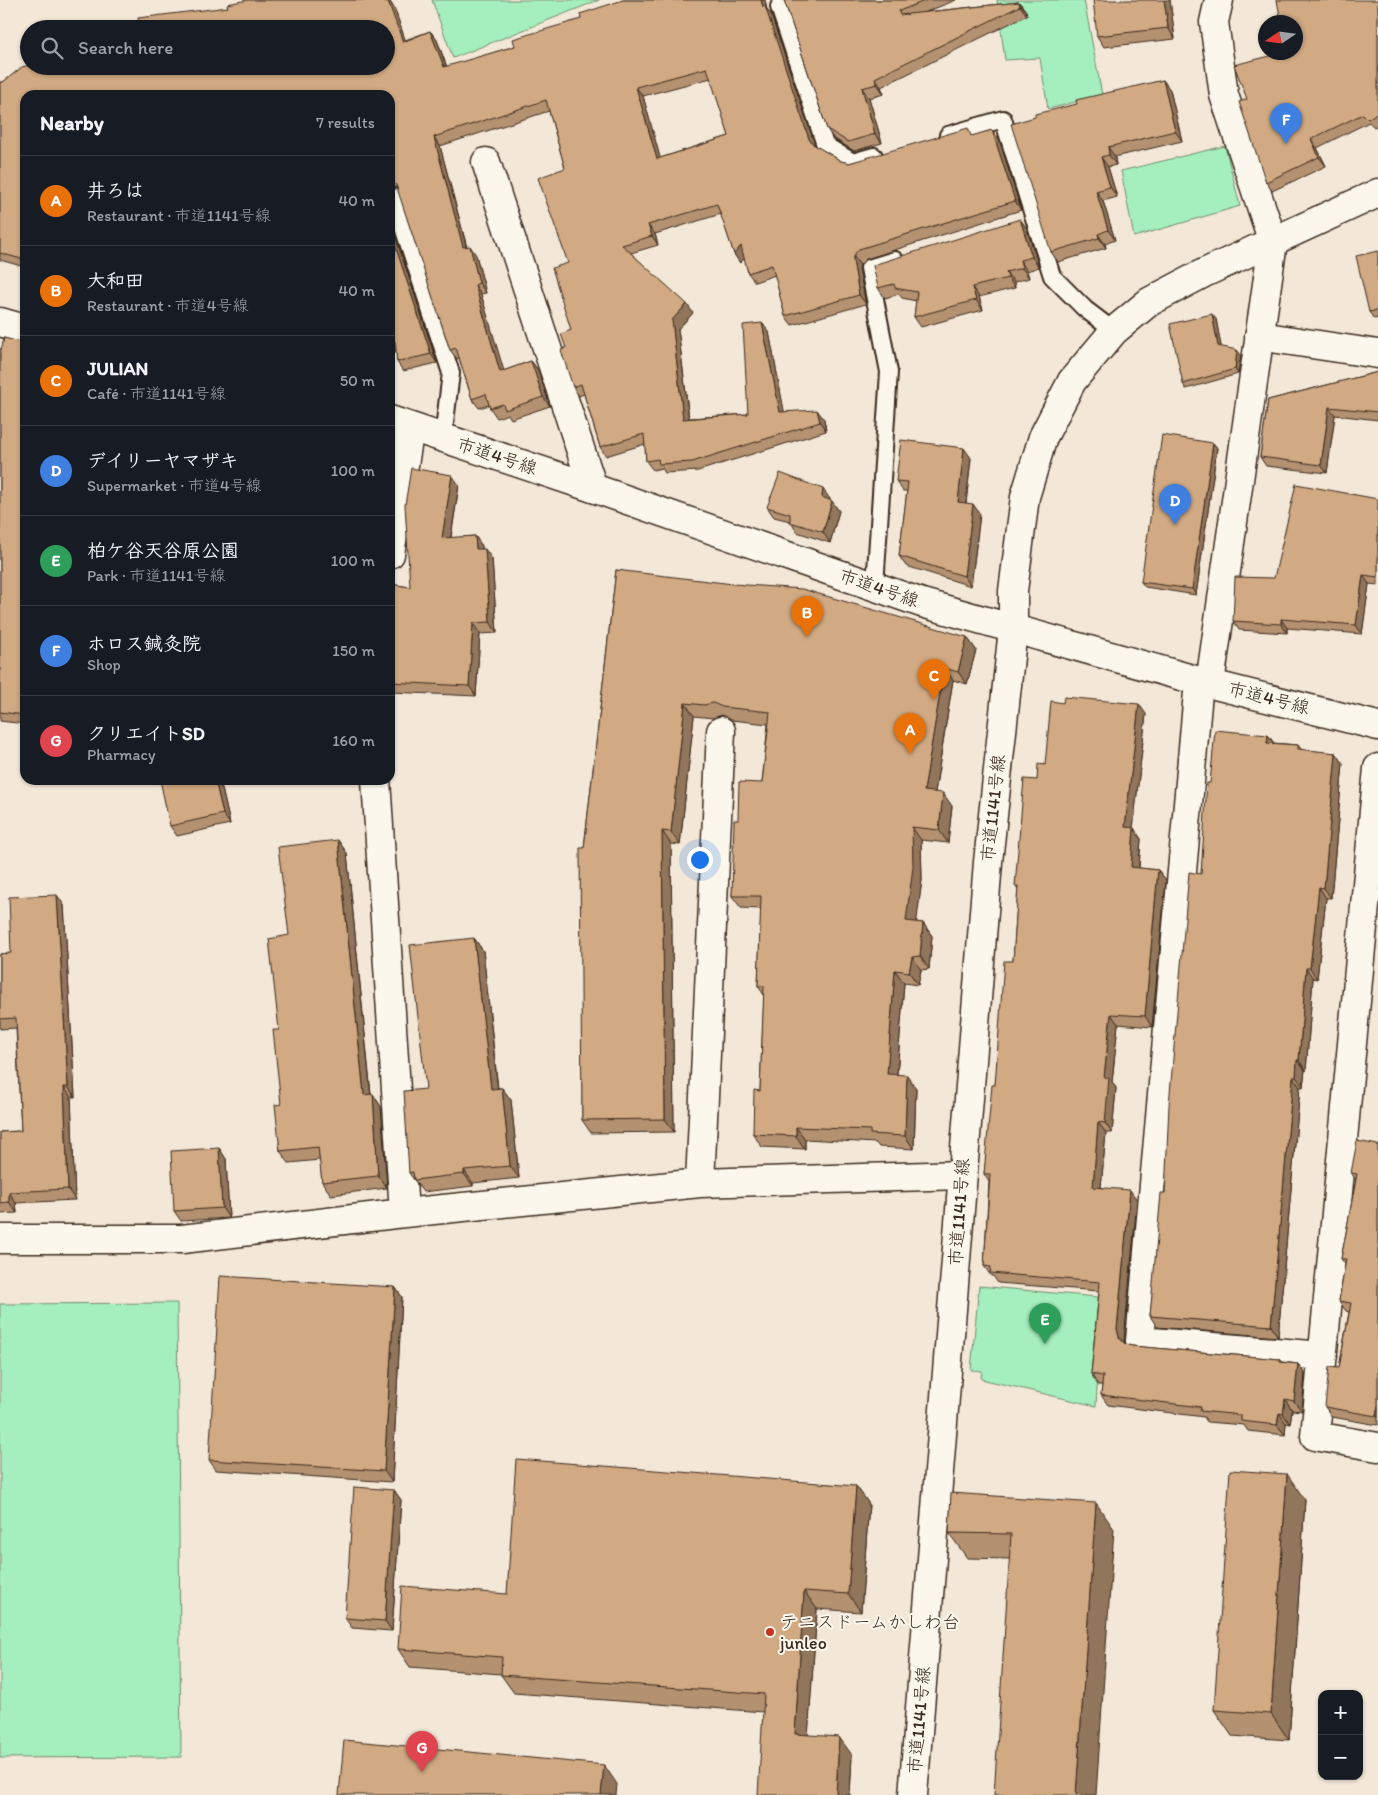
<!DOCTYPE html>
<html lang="en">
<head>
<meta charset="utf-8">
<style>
  body { margin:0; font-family:Itim,"Klee One",sans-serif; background:#242831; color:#f1f3f6 }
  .controls { position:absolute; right:15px; bottom:15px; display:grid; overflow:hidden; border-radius:10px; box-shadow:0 1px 4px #0004 }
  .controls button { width:45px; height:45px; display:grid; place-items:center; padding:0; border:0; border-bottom:1px solid #363941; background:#171b24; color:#f1f3f6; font:25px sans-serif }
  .compass { position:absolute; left:1258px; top:15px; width:45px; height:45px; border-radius:50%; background:#171b24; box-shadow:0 1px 4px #0004; rotate:257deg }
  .you { position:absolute; left:699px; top:859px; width:18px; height:18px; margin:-12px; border:4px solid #fff; border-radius:50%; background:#1a73e8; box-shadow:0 0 0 8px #1a73e833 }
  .badge { display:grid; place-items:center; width:32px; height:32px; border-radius:50%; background:#c8321e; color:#fff; font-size:16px; font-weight:700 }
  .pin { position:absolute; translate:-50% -41px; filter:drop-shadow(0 1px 2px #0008) }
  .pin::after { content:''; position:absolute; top:26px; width:18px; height:15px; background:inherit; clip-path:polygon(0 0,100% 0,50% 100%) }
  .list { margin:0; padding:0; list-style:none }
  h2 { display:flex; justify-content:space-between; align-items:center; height:65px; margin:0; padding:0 20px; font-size:21px }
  h2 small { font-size:16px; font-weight:400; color:#9ea1a6 }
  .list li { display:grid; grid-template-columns:32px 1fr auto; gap:15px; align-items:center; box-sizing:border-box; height:90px; padding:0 20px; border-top:1px solid #363941 }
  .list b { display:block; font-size:19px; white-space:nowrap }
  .list p { margin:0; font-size:16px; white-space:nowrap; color:#9ea1a6 }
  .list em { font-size:16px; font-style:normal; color:#9ea1a6 }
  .icon { flex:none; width:28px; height:28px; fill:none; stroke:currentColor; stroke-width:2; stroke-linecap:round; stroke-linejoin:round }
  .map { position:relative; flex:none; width:1378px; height:1795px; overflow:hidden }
  .search { position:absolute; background:#171b24; box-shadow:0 1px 4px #0004; left:20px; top:20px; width:375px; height:55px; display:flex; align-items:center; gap:12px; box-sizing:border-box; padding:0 18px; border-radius:28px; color:#9ea1a6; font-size:19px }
  .panel { position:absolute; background:#171b24; box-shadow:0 1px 4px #0004; left:20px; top:90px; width:375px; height:695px; border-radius:15px }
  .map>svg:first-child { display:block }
</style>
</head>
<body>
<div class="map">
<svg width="1378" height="1795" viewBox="0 0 1378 1795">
  <rect width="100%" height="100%" fill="#f3e7d7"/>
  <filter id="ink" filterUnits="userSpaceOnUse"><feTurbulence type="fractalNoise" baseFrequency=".02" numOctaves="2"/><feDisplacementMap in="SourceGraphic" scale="10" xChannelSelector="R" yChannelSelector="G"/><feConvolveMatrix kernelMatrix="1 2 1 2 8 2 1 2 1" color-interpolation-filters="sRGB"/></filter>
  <g filter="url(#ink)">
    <!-- green -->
    <path fill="#a5efbe" stroke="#708c6e" d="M432,0h167l-146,58z
      M997,0h87l18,95 -54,14 -8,-51 -35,2z
      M1225,146l15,60 -106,31 -13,-66z
      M979,1286l128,12 -8,58 -3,50 -115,-27 1,-8 -11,-1z
      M177,1303l4,454 -181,1v-454z"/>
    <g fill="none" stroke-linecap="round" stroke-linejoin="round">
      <!-- lane casing -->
      <g stroke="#3b2a1e" stroke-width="20">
        <path id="lane" d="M782,0l-3,7 46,138 28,17 21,-6
          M948,135l55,-16 49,157 33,33 29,22
          M393,197l58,176 -8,65
          M875,586l14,-214 -20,-104 26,-8"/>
      </g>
      <!-- street casing -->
      <g stroke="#3b2a1e" stroke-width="31">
        <path id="street" d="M486,162l107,326
          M1259,336l119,18
          M390,554l20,-127
          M1199,681l-59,660 183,15
          M1210,683l63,-441 -49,-147 -10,-73 5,-22
          M1378,768l-63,668 63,11
          M376,780l28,433
          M700,1183l21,-452
          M0,1239h182l222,-26 296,-30 262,-8"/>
      </g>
      <!-- secondary casing -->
      <g stroke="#3b2a1e" stroke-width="31">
        <path id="secondary" d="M0,322l25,7
          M390,420l203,68 329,115 277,78 179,45
          M913,1795l75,-933 25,-233v-38l12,-94 18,-60 29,-56 42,-50 35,-29 55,-29 174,-80"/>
      </g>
      <!-- lane -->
      <use href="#lane" stroke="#fbf7ec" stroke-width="16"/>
      <!-- street -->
      <use href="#street" stroke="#fbf7ec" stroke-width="28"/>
      <!-- secondary -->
      <use href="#secondary" stroke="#fbf7ec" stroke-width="28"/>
    </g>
    <!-- wall -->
    <path fill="#b49170" stroke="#3b2a1e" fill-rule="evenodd" d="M248,0h141l6,10 10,30 25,-9 7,9 10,27 68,-21 66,-27 42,-19h142l2,10 4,5 43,130 27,16 8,2 124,-27 19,-6 7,9 22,71 -155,49 -6,6 -1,4 7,35 -74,21 -7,-9 -10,-41 -20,7 -7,-9 -3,-15 -5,5 -6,-9 -13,-40 -66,20 3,11 -27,8 62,60 -15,16 11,89 59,-4 14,-91 7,9 15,80 40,7 2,12 -128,40 -33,2 -3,-5 -9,2 -7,-9 -1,-17 -39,12 -6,-9 -16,-53 -5,2 -6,-9 -7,-39 5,-18 -6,-162 -16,-57 -109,35 27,101 9,8 10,38 -5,1 22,77 28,-10 7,9 12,36 -39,13 -3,-5 -11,4 -7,-10 -1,-3 -10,3 -7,-9 -13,-41 -2,1 -7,-9 -52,-161 -2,-2 -6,2v-94h-365v172l-25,-7v-178h3l26,-17 199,-58zM711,78l18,58 -69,22 -17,-62z
      M784,0h172l-30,12 93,-10 7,9 1,4 -146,72 3,7 -15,4 13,45 -28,8 -21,-13 -6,-9z
      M1170,0l5,39 -71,8 -7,-11z
      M1378,0v125l-4,2 -5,-5 -52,26 9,18 -54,25 -6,-9 -19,-83 39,-47z
      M1163,80l7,10 12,51 -67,16 1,8 -8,2 9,30 -14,4 12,39 -10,4 1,4 -48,14 -7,-10 26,-148z
      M1020,219l7,10 12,38 -12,4 2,7 -15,4 1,6 -36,9 4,13 -62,17 -7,-10 2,-16 -14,-3 -3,-4 -14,4 -7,-10z
      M390,220l47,143 -34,8 -6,-9 -1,-12h-1l-1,3 -4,1z
      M1378,251v67l-4,1 -5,-7z
      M1216,319l5,28 20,8 -3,19 -52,15 -3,-5z
      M25,343v381l-25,-3v-372z
      M1378,372v48l-43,-5 -8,58 -61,-7 -6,-9 8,-57z
      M1213,443l4,5 -21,147 -51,-8 -4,-5z
      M971,458l-5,45 14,11 -9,72 -65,-20 -7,-10 8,-65h-4l-7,-10z
      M459,485l-8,53 24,-2 7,10v3l10,10 5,74 -17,1 -4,62 -86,-4v-108l20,3z
      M830,499v2l9,10 -9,32 -33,-11 -7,-11 -16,-4 -7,-10z
      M1378,499v86l-9,-1 -7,50 -75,-6v5l-48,-3 -6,-9 41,-43z
      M616,570l351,67 9,13 -9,34 -14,-4 -18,112 17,14 -4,37 -27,-3 1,40 -6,42 7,1 9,13 -3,33 -8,1 -3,15 -14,-2 -7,92 19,13 -2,61 -35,-2 -3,-4 -71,-4v10l-43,-2 -9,-13 7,-43 4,-96 -6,-9 3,-77 -20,-1 -9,-12 6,-76 24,-37 6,-59 -37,-4 -9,-5 -9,3 -19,-2 -14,129 -9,-1 3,288 -83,1 -9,-13 2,-272z
      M1146,714l-13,114 8,11 -2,29 19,2 8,10 -14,147 -34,-3 -6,58 4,6 -4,45h-6l-5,54 36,13 -13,140 1,4 7,2 148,13 3,3 15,2 7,10 -3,37 -10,-1 -2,14 -4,-1 -1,12 -37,-4 -4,-6 -37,-3 -3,-5 -96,-12 -7,-10 1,-10h-4l-7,-11 8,-83 -101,-8 -5,-7h-2l-7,-10 5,-84 -5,-8 11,-89 18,-124 5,-71 -3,-4 22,-106 8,-15z
      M1268,735l6,8 24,2 4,5 34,3 7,10 -12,135h-5l-9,81 -4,-1 -7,93 -1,-1 -2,17h-3l-22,250 -121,-10 -7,-11 51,-442 9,-91z
      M220,780l10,44 -53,12 -7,-10z
      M347,853l24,241h2l8,13 6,81 -56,7 -9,-13 -2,-22 -31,3 -9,-12 1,-47 -2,-74 10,-95z
      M64,905l11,192h-4l4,103 -59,3 1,10 -17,1v-82l21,-1 -5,-103 -16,1v-75l11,-1z
      M474,938l9,13 15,137h4l9,12 8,78 -46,5v3l-50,6 -14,-19 17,-84z
      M1378,1145v280l-46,-8 -7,-10 14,-39 10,-56 -3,-1 -7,-10 6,-37 -4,-5 15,-79 -5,-7z
      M219,1148l7,11 3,59 -48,3 -7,-10z
      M395,1287l7,10 -10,185 -176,-12 -7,-10z
      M856,1486l13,18 -8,108 -44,-3 -9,126 44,20 -2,40 -87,-83 -249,-19 -13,-18v-1l-91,-7 -12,-18 109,-55z
      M394,1490l7,10 -9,131 -40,-3 -7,-10z
      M1305,1500l-16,240 -57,-4 -18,-26z
      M1114,1529l-105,30 -42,-1 -18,-25z"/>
    <!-- shaded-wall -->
    <path fill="#92765b" stroke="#3b2a1e" d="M385,0h4l6,10 14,41 -6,-9z
      M761,0h4l2,10 4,5 45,133 -7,-9z
      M1164,0h6l5,39 -7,-11z
      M1019,2l7,9 1,4 -7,-9z
      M430,31l7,9 13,37 -6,-10z
      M875,78l6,9 3,7 -7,-10z
      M1163,80l7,10 12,51 -7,-10z
      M636,87l7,9 20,72 -6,-9z
      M862,88l7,10 13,45 -7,-9z
      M992,130l7,9 22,71 -6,-9z
      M434,137l6,9 29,111 -6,-10z
      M1311,139l6,9 9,18 -7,-9z
      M1108,147l7,10 1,8 -7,-10z
      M1101,157l7,10 9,30 -7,-10z
      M1096,191l7,10 12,39 -7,-10z
      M1020,219l7,10 12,38 -7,-10z
      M390,220l47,143 -6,-9 -41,-124z
      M648,225l7,9 3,11 -6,-9z
      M1098,234l7,10 1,4 -7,-10z
      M470,246l6,9 10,38 -7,-10z
      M741,246l7,9 -8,8 -6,-9z
      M853,256l7,9 -1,4 7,35 -7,-9 -6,-35z
      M1020,260l7,11 2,7 -7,-10z
      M1006,272l8,10 1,6 -7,-10z
      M475,285l6,9 26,87 -7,-9z
      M972,287l7,10 4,13 -7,-10z
      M687,304l6,9 -15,16 12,99 -7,-9 -11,-99z
      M1212,314l4,5 6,32 -4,-5z
      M762,323l7,9 17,89 -6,-9z
      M390,343l5,7 -1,3 -4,-6z
      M1237,350l4,5 -3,19 -3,-5z
      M531,361l7,9 12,36 -7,-9z
      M1329,407l6,8 -8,58 -6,-8z
      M817,410l7,9 2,12 -6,-9z
      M1213,443l4,5 -21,147 -4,-6z
      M964,448l7,10 -6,54 -7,-10z
      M452,475l7,10 -10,63 -7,-10z
      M823,489l7,10 -1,9 -7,-11z
      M832,501l7,10 -9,32 -7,-11z
      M973,504l7,10 -9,72 -7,-10z
      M475,536l7,10 1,13 -7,-10z
      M485,549l7,10 5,74 -7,-11z
      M1363,575l6,9 -7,50 -6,-9z
      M1281,619l6,9v5l-6,-9z
      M473,623l7,11 -4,62 -7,-10z
      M967,637l9,13 -9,34 -9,-12z
      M944,668l9,12 -20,124 -9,-13z
      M685,703l9,13 -14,129 -9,-13z
      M1139,704l7,10 -14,124 -7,-11z
      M1268,735l7,10 -8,-2z
      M1336,753l7,10 -12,135 -7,-10z
      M215,780h5l10,44 -7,-10z
      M943,793l9,13 -4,37 -9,-13z
      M912,827l9,13 1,40 -7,54 -9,-13z
      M1134,828l7,11 -3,38 -7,-10z
      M662,831l9,13 3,288 -9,-13z
      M338,840l9,13 25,255 -8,-13z
      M1158,870l8,10 -14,147 -7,-11z
      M1319,887l7,11 -9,81 -7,-11z
      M57,895l7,10 11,192 -7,-10z
      M923,923l9,13 -3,33 -9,-13z
      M474,938l9,13 16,150 -8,-12z
      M912,957l9,13 -3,15 -9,-13z
      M1306,968l7,10 -7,93 -7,-11z
      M895,970l9,13 -8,104 -9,-13z
      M1111,1014l7,10 -6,58 4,6 -4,45 -7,-10 -1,-46z
      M1297,1060l8,10 -2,17 -7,-10z
      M907,1075l9,13 -2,61 -9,-13z
      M1293,1077l7,10 -22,250 -7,-11z
      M64,1087l7,10 4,103 -7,-11z
      M502,1088l9,12 8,78 -9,-12z
      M373,1094l8,13 6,81 -9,-12z
      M1098,1122l8,11 -6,64 -7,-10z
      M796,1127l9,12v10l-9,-13z
      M219,1148l7,11 3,59 -7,-10z
      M464,1170l9,13v3l-9,-12z
      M1130,1190l7,10 -13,140 2,7 -7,-10 -2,-8z
      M9,1192l7,11 1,10 -8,-11z
      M395,1287l7,10 -10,185 -8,-11z
      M1298,1364l7,10 -3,37 -8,-10z
      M1285,1399l7,11 -2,14 -7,-10z
      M1378,1405v13l-2,-2z
      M1279,1413l7,10 -1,12 -8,-10z
      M1287,1474l18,26 -16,240 -18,-26z
      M856,1486l13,18 -8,108 -13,-18z
      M394,1490l7,10 -9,131 -7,-10z
      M1096,1503l18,26 -18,266h-20z
      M804,1591l13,18 -10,143 -12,-18z
      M839,1737l13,18 -2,40h-14z
      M604,1765l13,19 -1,11h-15z"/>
    <!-- building -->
    <path fill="#d1a982" stroke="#3b2a1e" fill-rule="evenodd" d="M248,0h137l1,2 2,-1 15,41 27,-11 14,36 71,-21 -2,-7 68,-20 -1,-5 43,-14h138l2,7 2,-1 44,133 4,5 28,17 8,2 119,-35 3,8 21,-6 23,71 -156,48 -6,7v4l6,35 -74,21 -13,-51 -24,8 -7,-27 -7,8 -17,-50 -69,21 4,11 -30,9 65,59 -15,16 11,99 65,-5 -5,-89 19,-2 18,89 37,-2 3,12 -128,40 -33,2 -1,-5 -12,2 -2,-27 -44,13 -19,-63 -8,3 -12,-37 5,-2 -5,-14 10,-4 -19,-62 16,-5 -30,-85 27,-10 -19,-68 -112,37 29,110 7,-1 9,37 -4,2 25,87 31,-11 12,36 -38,13 -2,-6 -13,4 -4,-14 -14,5 -16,-51 -6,2 -54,-165 -6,-6v-84h-365v165l-25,-7v-171h3l19,-15 7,-2v1h357v-37h-247l1,-1 -2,-10 90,-11 -1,-3zM707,68l22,68 -72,23 -21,-72z
      M784,0h143l-28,11 1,4 119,-13 1,4 -145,72 2,6 -15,4 13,46 -27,8 -21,-13z
      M1093,0h71l4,28 -71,8z
      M1277,0h101v112l-10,7 -5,-5 -52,25 8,18 -53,25 -27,-80 8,-3 -13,-34 52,-13h10v-30h-15z
      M1163,80l12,51 -67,16 1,8 -8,2 9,30 -14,4 12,39 -10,4 1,4 -48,14 -40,-128 24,-7v-3l42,-10 -1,-4z
      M1020,219l12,38 -12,3 2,8 -16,4 2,6 -36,9 4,13 -62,17 3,-25 -22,-4 -1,-4 -16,4 -5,-23z
      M390,230l41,124 -34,8 -2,-21h-5z
      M1378,251v59l-9,2 -13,-56z
      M1212,314l6,32 19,4 -2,19 -52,15 -13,-60z
      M4,338l21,5v36l-2,7h2v329l-25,-3v-363l1,1z
      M1378,372v40l-49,-5 -8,58 -61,-8 8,-57z
      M1162,435l51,8 -21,146 -51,-7z
      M901,440l63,8 -6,54 15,2 -9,72 -65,-20 9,-74 -12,-1z
      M411,468l41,7 -10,63 33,-2 1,13h9l5,73 -17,1 -4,63 -79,-4v-98l20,3 -5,-82z
      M780,473l43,16 -1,8 10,4 -9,31 -33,-10v-8l-23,-7z
      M1296,484l82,15v78l-15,-2 -7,50 -75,-6v5l-48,-3 2,-44 39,1z
      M616,570l117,14 69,5 165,48 -9,35 -14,-4 -20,123 19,2 -4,37 -27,-3 1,40 -7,54 17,2 -3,33 -8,1 -3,15 -14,-2 -8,104 20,1 -2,61 -35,-2v-4l-74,-3v9l-43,-2 1,-44 6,1 4,-105h-6l3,-90h-29l2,-76h4l1,-38 23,1 8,-71 -48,-5 -9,-4 -9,2 -19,-2 -14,129 -9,-1 3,288 -83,1 -2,-272h4z
      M1064,697l75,7 -14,123 9,1 -3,39 27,3 -13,146 -34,-2 -7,63 5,1 -4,45 -7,-1 -5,65 37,3 -13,139 2,8 5,6 8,3 148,13v3l18,2 -4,37 -9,-2 -2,15 -4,-1 -2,12 -36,-4v-6l-41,-4 1,-4 -100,-12 2,-19 -12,-2 9,-92 -110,-9 1,-6 -7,-1 6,-92h-6l8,-89h3l9,-124h9l5,-75h-3l9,-107 13,1 1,-16 7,1 6,-64 12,2z
      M1215,730l53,5 -1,8 31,2v4l38,4 -12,135 -5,-1 -9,81h-4l-7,92h-2l-1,17h-3l-22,249 -121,-10 11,-123h4l4,-88 20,-233 12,2 6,-91h3z
      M160,780h55l8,34 -53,12z
      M338,840l26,255 9,-1 5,82 -56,6 -4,-35 -38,4 -5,-46 6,-1 -8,-74h6l-10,-91 20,-4 -11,-88z
      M57,895l11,192h-4l4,102 -59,3v10l-9,1v-71l21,-1 -5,-113 -16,1v-65l11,-1 -2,-56z
      M474,938l17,151 11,-1 8,78 -46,4v4l-50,6 -1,-8 -4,1 -5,-82 22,-2 -16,-144z
      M1357,1141l21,4v260l-2,11 -51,-9 4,-40 10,1 12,-65 -12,-2 7,-42h-5l16,-85 -6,-1z
      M219,1148l3,60 -48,3 -3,-60z
      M220,1276l175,11 -11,184 -175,-11z
      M516,1459l340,27 -8,108 -44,-3 -9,143 44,3 -3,58h-78l6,-101 -263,-19 1,-18 -104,-8 4,-63 105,8z
      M1230,1470l57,4 -16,240 -57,-4z
      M354,1487l40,3 -9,131 -40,-3z
      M951,1493l145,10 -20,292h-82l17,-261 -62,-1z
      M344,1740l260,25 -3,30h-262z"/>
  </g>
  <!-- markers -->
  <circle fill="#c8321e" stroke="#fbf7ec" stroke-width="2" cx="770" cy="1632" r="5"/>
  <g text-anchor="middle" stroke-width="4" stroke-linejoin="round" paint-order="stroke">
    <!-- street labels -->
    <g font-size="18" fill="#3b2a1e" stroke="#fbf7ec">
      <text transform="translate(497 456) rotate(18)" y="6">市道4号線</text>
      <text transform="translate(879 588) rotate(19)" y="6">市道4号線</text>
      <text transform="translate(1269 698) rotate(14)" y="6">市道4号線</text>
      <text transform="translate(993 808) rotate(-84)" y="6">市道1141号線</text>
      <text transform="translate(959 1212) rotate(-86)" y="6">市道1141号線</text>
      <text transform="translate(919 1720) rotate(-85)" y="6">市道1141号線</text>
    </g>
    <!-- poi labels -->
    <g font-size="18" fill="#3b2a1e" stroke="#fbf7ec" text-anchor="start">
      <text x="780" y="1628">テニスドームかしわ台<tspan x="780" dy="21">junleo</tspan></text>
    </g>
  </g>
</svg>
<div class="controls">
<button>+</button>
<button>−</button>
</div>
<svg class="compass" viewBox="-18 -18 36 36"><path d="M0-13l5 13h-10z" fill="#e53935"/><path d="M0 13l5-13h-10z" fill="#9ea1a6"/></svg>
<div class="you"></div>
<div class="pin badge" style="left:910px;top:754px;background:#e8710a">A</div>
<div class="pin badge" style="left:807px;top:637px;background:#e8710a">B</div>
<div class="pin badge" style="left:934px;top:700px;background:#e8710a">C</div>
<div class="pin badge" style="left:1175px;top:525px;background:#3f7fe0">D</div>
<div class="pin badge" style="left:1045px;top:1344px;background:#2e9e5b">E</div>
<div class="pin badge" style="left:1286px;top:144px;background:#3f7fe0">F</div>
<div class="pin badge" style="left:422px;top:1772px;background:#e0444e">G</div>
<div class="search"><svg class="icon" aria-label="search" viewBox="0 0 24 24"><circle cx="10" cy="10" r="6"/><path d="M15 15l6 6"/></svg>Search here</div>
<section class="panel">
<h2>Nearby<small>7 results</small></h2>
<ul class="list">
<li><span class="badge" style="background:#e8710a">A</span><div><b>井ろは</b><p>Restaurant · 市道1141号線</p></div><em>40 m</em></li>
<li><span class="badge" style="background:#e8710a">B</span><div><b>大和田</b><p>Restaurant · 市道4号線</p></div><em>40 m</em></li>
<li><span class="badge" style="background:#e8710a">C</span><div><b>JULIAN</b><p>Café · 市道1141号線</p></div><em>50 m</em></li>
<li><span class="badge" style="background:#3f7fe0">D</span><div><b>デイリーヤマザキ</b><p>Supermarket · 市道4号線</p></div><em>100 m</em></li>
<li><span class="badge" style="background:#2e9e5b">E</span><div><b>柏ケ谷天谷原公園</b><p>Park · 市道1141号線</p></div><em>100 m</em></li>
<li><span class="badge" style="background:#3f7fe0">F</span><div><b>ホロス鍼灸院</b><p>Shop</p></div><em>150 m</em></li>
<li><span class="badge" style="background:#e0444e">G</span><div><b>クリエイトSD</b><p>Pharmacy</p></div><em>160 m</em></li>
</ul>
</section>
</div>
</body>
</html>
